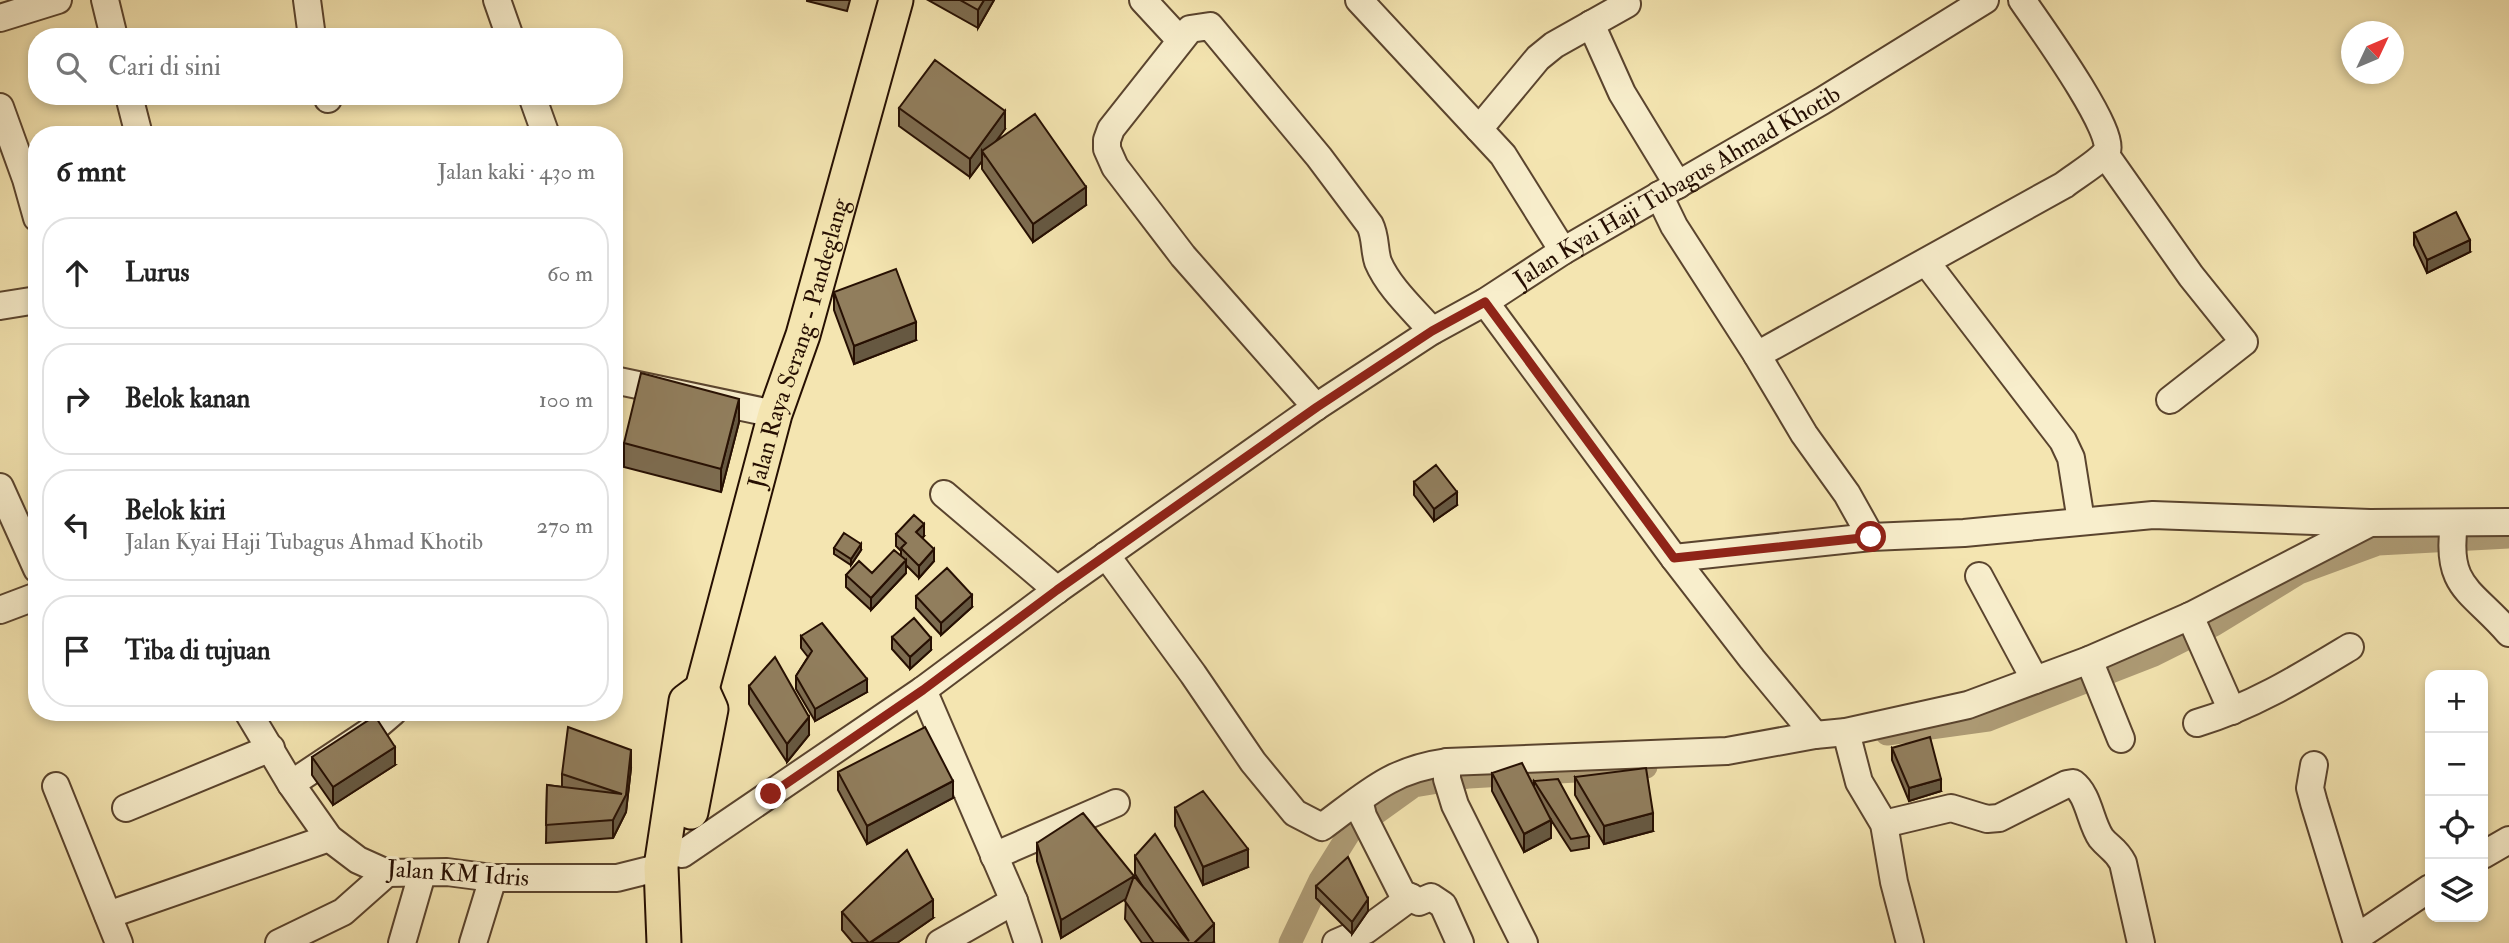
<!DOCTYPE html>
<html lang="id">
<head>
<meta charset="utf-8">
<style>
  body { margin:0; font-family:"IM FELL Double Pica",serif; background:#f6f6f6; color:#222 }
  .controls { position:absolute; right:21px; bottom:21px; display:grid; overflow:hidden; border-radius:14px; box-shadow:0 4px 10px #0003 }
  .controls button { width:63px; height:63px; display:grid; place-items:center; padding:0; border:0; border-bottom:2px solid #e0e0e0; background:#fff; color:#222; font:35px sans-serif }
  .compass { position:absolute; left:2341px; top:21px; width:63px; height:63px; border-radius:50%; background:#fff; box-shadow:0 4px 10px #0003; rotate:46deg }
  .stop { position:absolute; width:21px; height:21px; margin:-16px; border:5px solid #8f2418; border-radius:50%; background:#fff }
  .stop.end { background:#8f2418; border-color:#fff; box-shadow:0 2px 7px #0008 }
  .list { margin:0; padding:0; list-style:none }
  h2 { display:flex; justify-content:space-between; align-items:center; height:91px; margin:0; padding:0 28px; font-size:30px }
  h2 small { font-size:23px; font-weight:400; color:#767676 }
  .list li { display:grid; grid-template-columns:46px 1fr auto; gap:21px; align-items:center; box-sizing:border-box; height:112px; margin:0 14px 14px; padding:0 14px; border:2px solid #e0e0e0; border-radius:28px }
  .list b { display:block; font-size:26px; white-space:nowrap }
  .list p { margin:0; font-size:23px; white-space:nowrap; color:#767676 }
  .list em { font-size:23px; font-style:normal; color:#767676 }
  .icon { flex:none; width:38px; height:38px; fill:none; stroke:currentColor; stroke-width:2; stroke-linecap:round; stroke-linejoin:round }
  .map { position:relative; flex:none; width:2509px; height:943px; overflow:hidden }
  .search { position:absolute; background:#fff; box-shadow:0 4px 10px #0003; left:28px; top:28px; width:595px; height:77px; display:flex; align-items:center; gap:18px; box-sizing:border-box; padding:0 24px; border-radius:28px; color:#767676; font-size:26px }
  .panel { position:absolute; background:#fff; box-shadow:0 4px 10px #0003; left:28px; top:126px; width:595px; height:595px; border-radius:28px }
  .map>svg:first-child { display:block }
</style>
</head>
<body>
<div class="map">
<svg width="2509" height="943" viewBox="0 0 2509 943">
  <rect width="100%" height="100%" fill="#f4e5b1"/>
  <filter id="stains"><feTurbulence type="fractalNoise" baseFrequency=".00286" numOctaves="4"/><feColorMatrix values="0 0 0 0 .2 0 0 0 0 .09 0 0 0 0 .02 0 0 0 .5 -.17"/></filter>
  <radialGradient id="worn" r=".72"><stop offset=".6" stop-color="#630" stop-opacity="0"/><stop offset="1" stop-color="#630" stop-opacity=".3"/></radialGradient>
  <g fill="none" stroke-linecap="round" stroke-linejoin="round">
    <!-- canal -->
    <path stroke="#ae9c76" stroke-width="23" d="M1887,734l101,-14 166,-65 60,-30 85,-52 79,-29 131,-7
      M1290,943l30,-63 30,-48 64,-46 55,-9 177,-10"/>
    <!-- minor casing -->
    <g stroke="#5a442e" stroke-width="30">
      <g id="minor">
        <path d="M105,0l9,37"/>
        <path d="M307,0l5,37"/>
        <path d="M497,0l13,37"/>
        <path d="M1143,0l37,40"/>
        <path d="M1359,0l144,155 60,96"/>
        <path d="M0,18l58,-18"/>
        <path d="M1591,24l31,69 56,92"/>
        <path d="M129,96l10,39"/>
        <path d="M327,96l1,3"/>
        <path d="M532,96l14,39"/>
        <path d="M0,107l26,72 11,39"/>
        <path d="M1479,129l59,-71 16,-13 73,-41"/>
        <path d="M2105,154l86,122 53,66 -74,58"/>
        <path d="M1659,195l15,31 83,129 307,-170c10,-8 37,-24 43,-34 9,-20 -70,-129 -85,-151"/>
        <path d="M1926,262l137,179 8,17 10,63"/>
        <path d="M1485,302l189,256 197,-21 93,-4 189,-18 217,8 139,-1"/>
        <path d="M0,306l37,-6"/>
        <path d="M1757,355l47,79 43,60 24,43"/>
        <path d="M614,380l161,34"/>
        <path d="M1316,407l-133,-151 -68,-89 -8,-18v-9l4,-11 79,-100 20,-3 109,131 51,68c6,12 4,25 8,37 11,26 36,48 54,69"/>
        <path d="M0,487l37,82"/>
        <path d="M944,494l113,96"/>
        <path d="M2454,524c-9,64 18,66 55,109"/>
        <path d="M1106,555l87,119 60,88 42,51 27,14c45,-33 68,-57 125,-65l280,-11 88,-16 31,-3 122,-27 121,-45 101,-44 180,-93"/>
        <path d="M1674,558l78,101 63,76"/>
        <path d="M1979,576l56,104"/>
        <path d="M0,610l37,-14"/>
        <path d="M2190,616l42,95"/>
        <path d="M2089,660l32,79"/>
        <path d="M923,690l91,211 14,42"/>
        <path d="M248,712l43,72 38,54 29,22 29,13 60,-1 46,6h124l44,-11"/>
        <path d="M2197,723c55,-16 105,-47 153,-76"/>
        <path d="M1846,732l13,50 25,42 10,58 16,61"/>
        <path d="M1447,762v17l8,26 69,138"/>
        <path d="M2314,765l-4,23 4,15 43,140"/>
        <path d="M291,784l81,-54 21,-18"/>
        <path d="M56,786l63,157"/>
        <path d="M1359,800l4,16 39,77 17,9 12,-5 12,8 17,38"/>
        <path d="M126,808l145,-60"/>
        <path d="M1884,824l67,-16 36,11 12,-1 68,-34 6,-1c16,12 17,39 28,55 8,10 15,11 22,25l18,80"/>
        <path id="s1" d="M682,854l241,-164 134,-100 259,-183 116,-76 53,-29 78,-51 259,-150 163,-101"/>
        <path d="M2483,855l26,-15"/>
        <path d="M994,856l122,-53"/>
        <path d="M108,915l221,-77"/>
        <path d="M2356,938l74,-50"/>
        <path d="M279,943l64,-31 44,-39"/>
        <path d="M402,943l20,-69"/>
        <path d="M473,943l20,-65"/>
        <path d="M940,943l74,-42"/>
        <path d="M1336,943l30,-13 45,-33"/>
      </g>
    </g>
    <!-- major casing -->
    <g stroke="#260f02" stroke-width="37">
      <g id="major">
        <path d="M691,812l20,-103 -9,-20"/>
        <path id="s2" d="M664,943l-3,-76 25,-166 16,-12 73,-275 28,-79 93,-335"/>
      </g>
    </g>
    <!-- minor -->
    <use href="#minor" stroke="#f8eecc" stroke-width="26"/>
    <!-- major -->
    <use href="#major" stroke="#f4e5b1" stroke-width="33"/>
  </g>
  <!-- wall -->
  <path fill="#7d6c50" stroke="#260f02" stroke-width="2" d="M807,0h43l-3,11 -40,-10z
    M928,0h66l-16,28z
    M899,108l106,21 -9,12 90,64 -53,37 -51,-73v-8l-12,16 -71,-51z
    M2414,233l56,19 -43,21 -13,-28z
    M834,292l82,48 -62,24 -20,-54z
    M739,422l-18,70 -97,-25v-24z
    M1414,482l43,23 -23,16 -20,-26z
    M896,534l28,2 -2,2 12,23 -15,17 -13,-13v8l-35,37 -25,-23v-12l26,-2 29,-17v-5l-5,-5z
    M834,548l27,2 -10,15 -17,-11z
    M916,596l56,11 -31,28 -25,-27z
    M801,636l66,56 -52,29 -19,-32v-13l12,-19 -7,-9z
    M892,637l39,13 -21,19 -18,-20z
    M749,686l60,49 -22,27 -38,-58z
    M1892,748l49,43 -32,10 -17,-41z
    M312,757l83,8 -62,40 -21,-30z
    M631,768l-5,44 -13,26 -67,5 1,-58 15,2v-13z
    M838,772l115,26 -86,46 -29,-54z
    M1492,773l42,13v-5l55,55v12l-18,3 -20,-31v18l-27,14 -32,-61z
    M1575,777l78,54 -49,13 -29,-49z
    M1175,808l73,59 -45,18 -28,-59z
    M1037,843l106,44 -8,-13v-18l79,86 -2,1h-70l-17,-24 1,-21 -65,40 -24,-77z
    M1316,886l52,25 -16,23 -36,-36z
    M842,912l91,6 -36,25h-44l-11,-13z"/>
  <!-- shaded-wall -->
  <path fill="#665841" stroke="#260f02" stroke-width="2" d="M984,0h10l-16,28v-18z
    M1005,111v18l-20,27 -3,-5v10l-12,16v-18z
    M1086,187v18l-53,37v-18z
    M2470,240v12l-43,21v-13z
    M916,322v18l-62,24v-18z
    M739,399v23l-18,70v-23z
    M1457,492v13l-23,16v-12z
    M924,524v12l-8,9v-13z
    M861,544v6l-10,15v-6z
    M934,549v12l-15,17v-12z
    M906,560v13l-35,37v-12z
    M972,595v12l-31,28v-12z
    M931,638v12l-21,19v-12z
    M867,679v13l-52,29v-12z
    M809,717v18l-22,27v-18z
    M395,747v18l-62,40v-18z
    M631,750v18l-5,44 -13,26v-18z
    M1941,779v12l-32,10v-13z
    M953,781v17l-86,46v-18z
    M1653,813v18l-49,13v-18z
    M1551,820v18l-27,14v-18z
    M1248,849v18l-45,18v-18z
    M1134,876v18l-73,44v-18z
    M1368,899v12l-16,23v-12z
    M933,900v18l-36,25h-27z
    M1214,924v18l-2,1h-18z"/>
  <!-- building -->
  <path fill="#917e5d" stroke="#260f02" stroke-width="2" d="M960,0h24l-6,10z
    M935,60l70,51 -35,48 -71,-51z
    M1035,114l51,73 -53,37 -51,-73z
    M2456,212l14,28 -43,20 -13,-27z
    M896,269l20,53 -62,24 -20,-54z
    M641,373l98,26 -18,70 -97,-26z
    M1436,465l21,27 -23,17 -20,-27z
    M914,515l10,9 -8,8 18,17 -15,17 -18,-18 5,-5 -10,-9z
    M844,533l17,11 -10,15 -17,-11z
    M894,550l12,10 -35,38 -25,-23 13,-14 13,12z
    M947,568l25,27 -31,28 -25,-27z
    M914,618l17,20 -21,19 -18,-20z
    M822,623l45,56 -52,30 -19,-33 16,-25 -11,-15z
    M775,657l34,60 -22,27 -38,-58z
    M375,716l20,31 -62,40 -21,-30z
    M568,727l63,23 -5,45 -13,25 -67,5 1,-40 75,9 -60,-20z
    M925,727l28,54 -86,45 -29,-54z
    M1930,737l11,42 -32,9 -17,-40z
    M1522,763l29,57 -27,14 -32,-61z
    M1646,768l7,45 -49,13 -29,-49z
    M1558,779l31,57 -18,3 -37,-58z
    M1203,791l45,58 -45,18 -28,-59z
    M1083,813l51,63 -73,44 -24,-77z
    M1155,834l59,90 -20,19h-40l-29,-42 9,-25 55,65 -54,-85z
    M907,850l26,50 -64,43 -27,-31z
    M1348,857l20,42 -16,23 -36,-36z"/>
  <g fill="none" stroke-linecap="round" stroke-linejoin="round">
    <!-- route -->
    <path stroke="#8f2418" stroke-width="9" d="M771,794l152,-104 134,-100 260,-183 115,-76 53,-29 189,256 197,-21"/>
  </g>
  <g text-anchor="middle" stroke-width="6" stroke-linejoin="round" paint-order="stroke">
    <!-- street labels -->
    <g font-size="24" fill="#260f02" stroke="#f8eecc">
      <text dy="8" stroke="none"><textPath href="#s1" startOffset="1199">Jalan Kyai Haji Tubagus Ahmad Khotib</textPath></text>
      <text dy="8" stroke="none"><textPath href="#s2" startOffset="623">Jalan Raya Serang - Pandeglang</textPath></text>
      <text transform="translate(458 873) rotate(4)" y="8">Jalan KM Idris</text>
    </g>
  </g>
  <rect width="100%" height="100%" filter="url(#stains)"/>
  <rect width="100%" height="100%" fill="url(#worn)"/>
</svg>
<div class="controls">
<button>+</button>
<button>−</button>
<button><svg class="icon" aria-label="locate" viewBox="0 0 24 24"><circle cx="12" cy="12" r="6"/><path d="M12 2v4M12 18v4M2 12h4M18 12h4"/></svg></button>
<button><svg class="icon" aria-label="layers" viewBox="0 0 24 24"><path d="M12 4l9 5-9 5-9-5zM3 14l9 5 9-5"/></svg></button>
</div>
<svg class="compass" viewBox="-18 -18 36 36"><path d="M0-13l5 13h-10z" fill="#e53935"/><path d="M0 13l5-13h-10z" fill="#767676"/></svg>
<div class="stop" style="left:1871px;top:537px"></div>
<div class="stop end" style="left:771px;top:794px"></div>
<div class="search"><svg class="icon" aria-label="search" viewBox="0 0 24 24"><circle cx="10" cy="10" r="6"/><path d="M15 15l6 6"/></svg>Cari di sini</div>
<section class="panel">
<h2>6 mnt<small>Jalan kaki · 430 m</small></h2>
<ul class="list">
<li><svg class="icon" aria-label="ahead" viewBox="0 0 24 24"><path d="M12 20V5M6 11l6-6 6 6"/></svg><div><b>Lurus</b></div><em>60 m</em></li>
<li><svg class="icon" aria-label="right" viewBox="0 0 24 24"><path d="M7 20v-9h11M14 6l5 5-5 5"/></svg><div><b>Belok kanan</b></div><em>100 m</em></li>
<li><svg class="icon" aria-label="left" viewBox="0 0 24 24"><path d="M17 20v-9H6M10 6l-5 5 5 5"/></svg><div><b>Belok kiri</b><p>Jalan Kyai Haji Tubagus Ahmad Khotib</p></div><em>270 m</em></li>
<li><svg class="icon" aria-label="arrive" viewBox="0 0 24 24"><path d="M6 21V4h12l-3 4 3 4H6"/></svg><div><b>Tiba di tujuan</b></div></li>
</ul>
</section>
</div>
</body>
</html>
